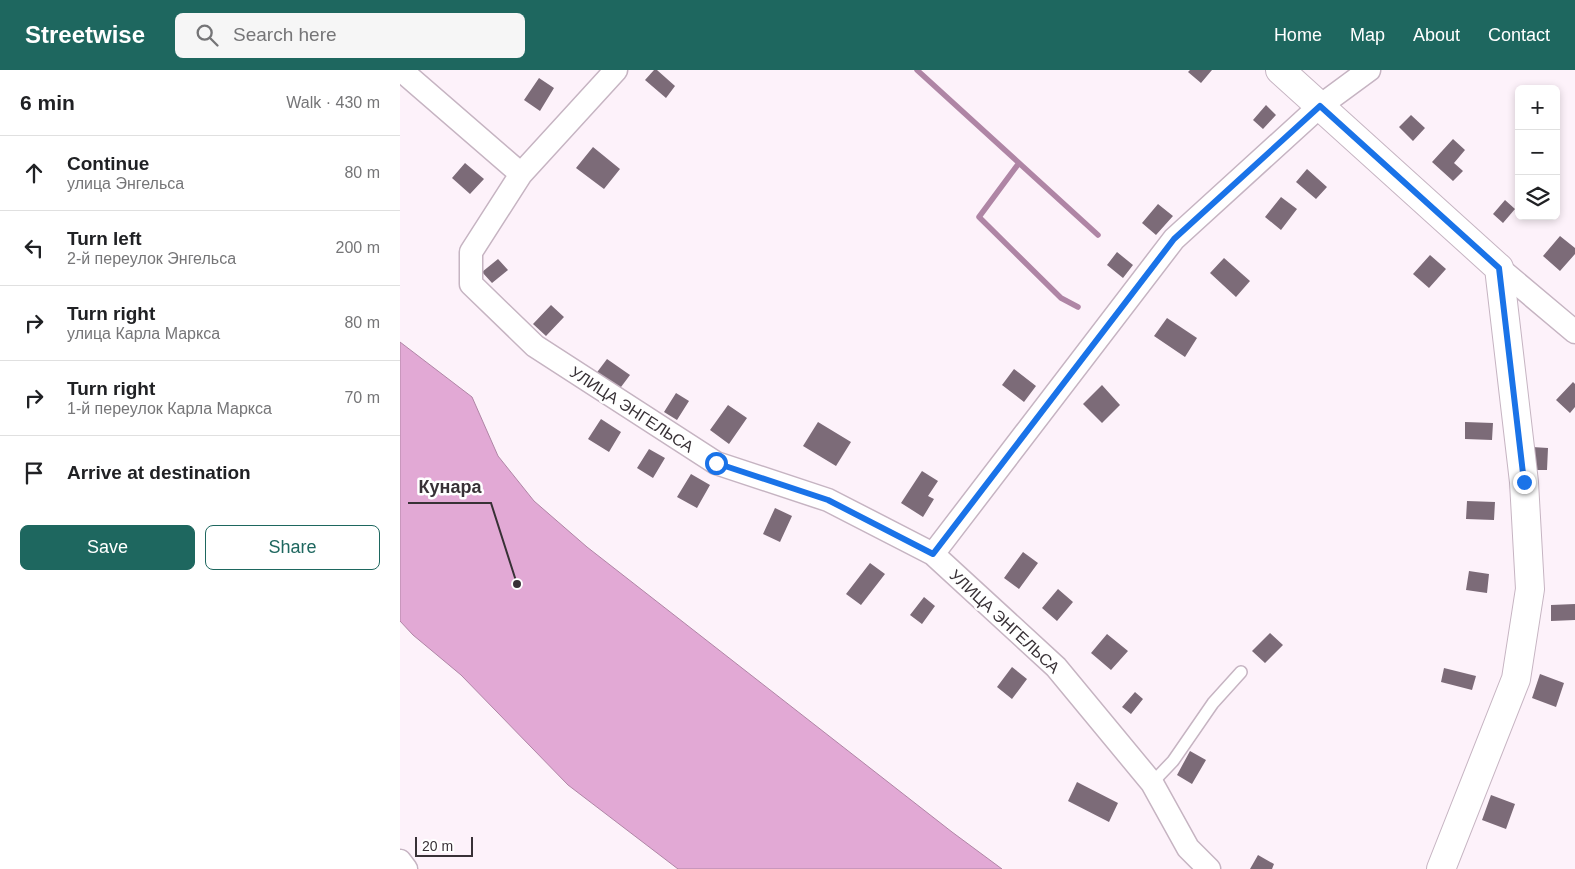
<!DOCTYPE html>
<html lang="en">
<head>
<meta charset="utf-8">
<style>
  body { margin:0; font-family:Helvetica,sans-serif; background:#f6f6f6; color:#202124 }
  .controls { position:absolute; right:15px; top:15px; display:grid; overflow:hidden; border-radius:8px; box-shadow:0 2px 8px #0003 }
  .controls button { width:45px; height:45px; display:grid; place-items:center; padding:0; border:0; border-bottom:1px solid #e0e0e0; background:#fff; color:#202124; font:25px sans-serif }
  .scale { position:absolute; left:15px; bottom:12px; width:58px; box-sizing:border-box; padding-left:5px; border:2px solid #383136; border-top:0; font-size:14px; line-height:18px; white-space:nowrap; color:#383136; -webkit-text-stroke:4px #fff; paint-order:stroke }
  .stop { position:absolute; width:15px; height:15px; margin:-11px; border:4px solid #1a73e8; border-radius:50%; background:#fff }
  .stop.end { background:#1a73e8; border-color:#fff; box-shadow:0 1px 5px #0008 }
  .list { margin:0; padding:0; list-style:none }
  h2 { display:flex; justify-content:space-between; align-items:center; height:65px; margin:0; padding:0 20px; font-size:21px }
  h2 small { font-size:16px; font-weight:400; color:#757577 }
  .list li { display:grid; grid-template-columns:32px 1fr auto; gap:15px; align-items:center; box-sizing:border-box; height:75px; padding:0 20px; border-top:1px solid #e0e0e0 }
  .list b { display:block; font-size:19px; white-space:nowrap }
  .list p { margin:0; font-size:16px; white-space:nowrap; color:#757577 }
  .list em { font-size:16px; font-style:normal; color:#757577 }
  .actions { display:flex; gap:10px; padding:15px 20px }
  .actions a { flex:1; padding:11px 0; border:1px solid #1e675f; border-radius:8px; text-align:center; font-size:18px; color:#1e675f }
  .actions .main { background:#1e675f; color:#fff }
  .icon { flex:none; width:28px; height:28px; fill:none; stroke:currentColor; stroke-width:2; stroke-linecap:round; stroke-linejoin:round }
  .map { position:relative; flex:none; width:1175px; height:799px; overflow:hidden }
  header { display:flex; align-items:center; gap:30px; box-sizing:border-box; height:70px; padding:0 25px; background:#1e675f; color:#fff }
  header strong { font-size:24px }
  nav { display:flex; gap:28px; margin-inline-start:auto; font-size:18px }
  .search { width:350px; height:45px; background:#f6f6f6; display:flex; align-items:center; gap:12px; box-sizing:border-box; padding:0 18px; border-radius:8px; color:#757577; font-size:19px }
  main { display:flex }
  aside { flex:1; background:#fff }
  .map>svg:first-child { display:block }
</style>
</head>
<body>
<header>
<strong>Streetwise</strong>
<div class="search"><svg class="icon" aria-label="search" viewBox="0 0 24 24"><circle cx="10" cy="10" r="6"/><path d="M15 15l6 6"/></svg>Search here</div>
<nav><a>Home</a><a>Map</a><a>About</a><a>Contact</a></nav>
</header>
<main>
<aside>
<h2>6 min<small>Walk · 430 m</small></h2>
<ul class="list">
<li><svg class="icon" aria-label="ahead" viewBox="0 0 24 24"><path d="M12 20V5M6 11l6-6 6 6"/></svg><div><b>Continue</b><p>улица Энгельса</p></div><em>80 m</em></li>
<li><svg class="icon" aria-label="left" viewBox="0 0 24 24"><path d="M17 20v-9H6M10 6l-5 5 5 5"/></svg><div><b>Turn left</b><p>2-й переулок Энгельса</p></div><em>200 m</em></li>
<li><svg class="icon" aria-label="right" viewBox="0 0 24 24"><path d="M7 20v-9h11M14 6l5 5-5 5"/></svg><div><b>Turn right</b><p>улица Карла Маркса</p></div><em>80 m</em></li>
<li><svg class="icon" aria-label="right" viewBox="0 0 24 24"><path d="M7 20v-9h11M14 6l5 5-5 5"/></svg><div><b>Turn right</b><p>1-й переулок Карла Маркса</p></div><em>70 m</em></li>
<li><svg class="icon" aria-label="arrive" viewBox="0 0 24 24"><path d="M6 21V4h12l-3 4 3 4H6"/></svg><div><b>Arrive at destination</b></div></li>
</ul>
<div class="actions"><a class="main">Save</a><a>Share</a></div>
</aside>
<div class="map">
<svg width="1175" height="799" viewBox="0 0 1175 799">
  <rect width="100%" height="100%" fill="#fdf2fa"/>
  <!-- water -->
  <path fill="#e2a9d5" stroke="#af85a5" d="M0,272l72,55 26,59 36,45 53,46 365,285 50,37h-324l-110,-84 -107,-110 -48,-40 -13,-14z"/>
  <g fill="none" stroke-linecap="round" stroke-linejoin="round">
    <!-- stream -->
    <path stroke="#af85a5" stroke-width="5.5" d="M517,0l181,165
      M619,93l-40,54 82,81 17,9"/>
  </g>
  <!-- building -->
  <path fill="#7c6b78" d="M254,0h3l18,16 -9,12 -21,-18z
    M790,0h22l-11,13 -13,-11z
    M139,8l15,10 -14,23 -16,-11z
    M866,35l10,10 -13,14 -10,-9z
    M1011,45l14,13 -12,13 -14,-14z
    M1053,69l12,11 -11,13 9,8 -10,10 -21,-19z
    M193,77l27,22 -16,20 -28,-21z
    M65,93l19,16 -14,15 -18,-16z
    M907,99l20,18 -11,12 -20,-17z
    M881,127l16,12 -16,21 -16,-13z
    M1105,130l10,9 -12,14 -10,-9z
    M758,134l15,12 -17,19 -14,-12z
    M1160,166l15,12v6l-15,17 -17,-15z
    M717,182l16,13 -10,13 -16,-13z
    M1030,185l16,14 -17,19 -16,-14z
    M824,188l26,23 -14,16 -26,-24z
    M98,189l10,11 -16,13 -10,-11z
    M151,235l13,12 -18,19 -13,-12z
    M767,248l30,20 -12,19 -31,-21z
    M207,289l23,16 -12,16 -23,-16z
    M614,299l22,17 -12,16 -22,-17z
    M1173,312l2,2v23l-5,6 -14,-13z
    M702,315l18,20 -18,18 -19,-19z
    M276,323l13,8 -12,19 -13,-8z
    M328,335l19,13 -18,26 -19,-14z
    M201,349l20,13 -12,20 -21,-13z
    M418,352l33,20 -15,24 -33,-20z
    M1065,352l28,1 -1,17 -27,-1z
    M1132,377l16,1 -1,22h-15z
    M249,379l16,9 -12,20 -16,-10z
    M522,401l16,10 -10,15 6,3 -11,18 -22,-14z
    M291,404l19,11 -13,23 -20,-11z
    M1067,431l28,1 -1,18 -28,-1z
    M375,438l17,8 -12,26 -17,-8z
    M623,482l15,11 -19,26 -15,-11z
    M470,493l15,11 -24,31 -15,-11z
    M1069,501l20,3 -2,19 -21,-3z
    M658,519l15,13 -16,19 -15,-13z
    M524,527l11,9 -13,18 -12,-9z
    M1175,534v16l-24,1v-16z
    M870,563l13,12 -18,18 -13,-12z
    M707,564l21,17 -17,19 -20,-17z
    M612,597l15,12 -15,20 -15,-12z
    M1044,598l32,8 -4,14 -31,-8z
    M1140,604l24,9 -8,24 -24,-9z
    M735,622l8,7 -12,15 -9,-7z
    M790,681l16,9 -14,24 -15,-9z
    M677,712l41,21 -9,19 -41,-21z
    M1091,725l24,9 -9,25 -24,-9z
    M858,785l16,9 -2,5h-22z"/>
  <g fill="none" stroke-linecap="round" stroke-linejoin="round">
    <!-- lane casing -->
    <g stroke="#c6b4c2" stroke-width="14">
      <path id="lane" d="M752,713l21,-22 40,-58 28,-31"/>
    </g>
    <!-- street casing -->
    <g stroke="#c6b4c2" stroke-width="25">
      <path id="street" d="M1,0l120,104 -50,78v32l64,62 181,117 112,37 105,54 123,113 96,116 36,65 21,21
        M121,104l95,-104
        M1099,198l76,64
        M533,484l241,-315 146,-133 49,-36
        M0,791l6,8"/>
    </g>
    <!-- secondary casing -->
    <g stroke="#c6b4c2" stroke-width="30">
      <path id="secondary" d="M880,0l219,198 25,214 6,107 -14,90 -75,190"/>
    </g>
    <!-- lane -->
    <use href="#lane" stroke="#fff" stroke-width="11"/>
    <!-- street -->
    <use href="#street" stroke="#fff" stroke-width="22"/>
    <!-- secondary -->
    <use href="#secondary" stroke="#fff" stroke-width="28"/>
  </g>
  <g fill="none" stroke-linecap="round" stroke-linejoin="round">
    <!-- route -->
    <path stroke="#1a73e8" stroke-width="6" d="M316,393l112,37 105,54 241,-315 146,-133 179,162 25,214"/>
  </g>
  <g text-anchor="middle" stroke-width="5" stroke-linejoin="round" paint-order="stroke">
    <!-- street labels -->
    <g font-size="16" fill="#383136" stroke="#fff">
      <text transform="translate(232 339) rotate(33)" y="6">УЛИЦА ЭНГЕЛЬСА</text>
      <text transform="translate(605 551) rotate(43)" y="6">УЛИЦА ЭНГЕЛЬСА</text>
    </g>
  </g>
  <!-- callouts -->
  <path fill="none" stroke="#383136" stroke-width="2" d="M117 514L91 433H8"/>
  <circle fill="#383136" stroke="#fff" stroke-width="2" cx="117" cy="514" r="5"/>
  <g font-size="18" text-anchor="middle" font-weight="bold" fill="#383136" stroke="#fff" stroke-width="5" stroke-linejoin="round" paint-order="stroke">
    <text x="50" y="423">Кунара</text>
  </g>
</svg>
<div class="controls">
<button>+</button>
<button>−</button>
<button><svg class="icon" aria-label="layers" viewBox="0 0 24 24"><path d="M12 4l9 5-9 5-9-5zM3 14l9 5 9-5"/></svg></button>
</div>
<div class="scale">20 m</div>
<div class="stop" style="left:316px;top:393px"></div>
<div class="stop end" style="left:1124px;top:412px"></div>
</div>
</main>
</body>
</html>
